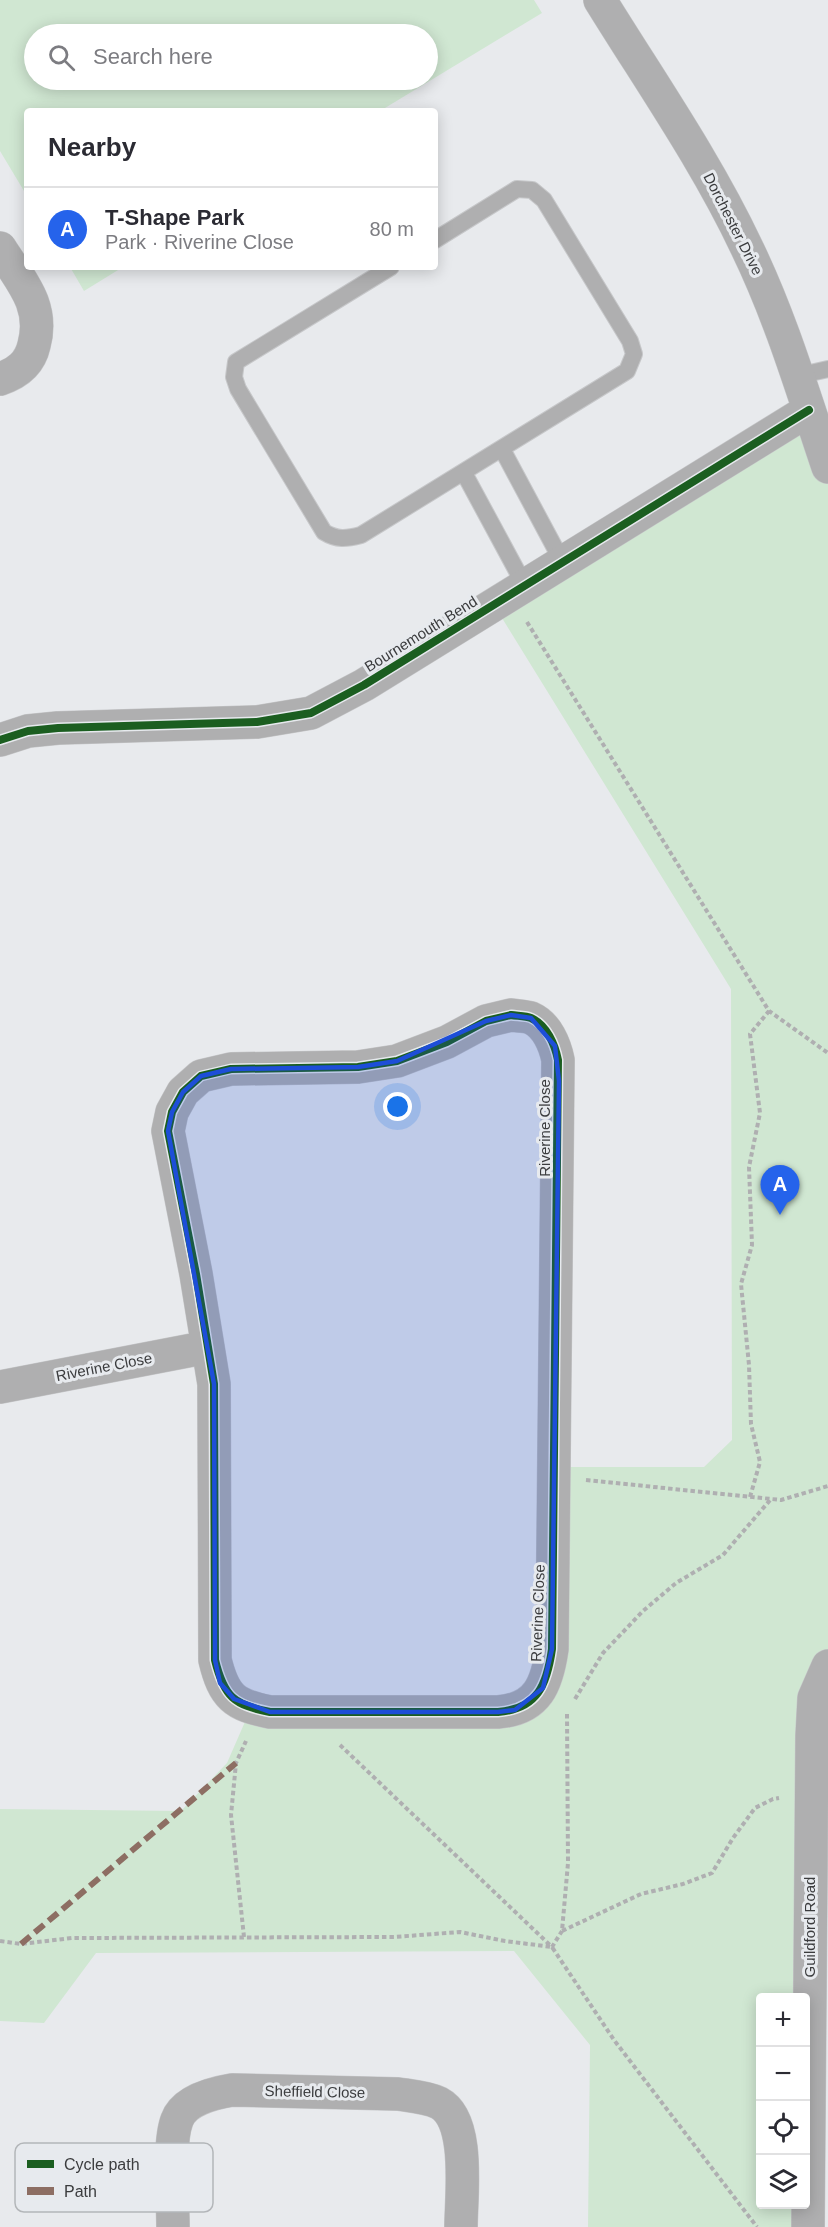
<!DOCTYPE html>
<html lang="en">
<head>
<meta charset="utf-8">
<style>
  body { margin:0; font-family:Arial,sans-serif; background:#f2f2f3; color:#2b2b33 }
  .controls { position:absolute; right:18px; bottom:18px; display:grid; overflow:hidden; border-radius:6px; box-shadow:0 3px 15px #0003 }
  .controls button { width:54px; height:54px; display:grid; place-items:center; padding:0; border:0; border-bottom:2px solid #e1e1e2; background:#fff; color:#2b2b33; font:30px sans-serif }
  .you { position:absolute; left:398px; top:1107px; width:21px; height:21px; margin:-15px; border:4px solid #fff; border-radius:50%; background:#1a73e8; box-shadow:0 0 0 9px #1a73e833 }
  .badge { display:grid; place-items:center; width:39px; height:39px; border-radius:50%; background:#2563eb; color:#fff; font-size:20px; font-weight:700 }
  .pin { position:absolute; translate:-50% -50px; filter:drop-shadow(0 2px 3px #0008) }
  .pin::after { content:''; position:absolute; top:32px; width:21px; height:18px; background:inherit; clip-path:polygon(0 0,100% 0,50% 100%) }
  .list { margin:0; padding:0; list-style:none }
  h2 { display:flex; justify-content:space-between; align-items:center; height:78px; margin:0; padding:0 24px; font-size:26px }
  h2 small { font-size:20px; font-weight:400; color:#7c7c81 }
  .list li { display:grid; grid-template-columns:39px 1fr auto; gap:18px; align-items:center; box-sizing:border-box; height:84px; padding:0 24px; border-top:2px solid #e1e1e2 }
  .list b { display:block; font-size:22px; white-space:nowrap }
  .list p { margin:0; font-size:20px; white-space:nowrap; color:#7c7c81 }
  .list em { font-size:20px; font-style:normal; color:#7c7c81 }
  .icon { flex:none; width:33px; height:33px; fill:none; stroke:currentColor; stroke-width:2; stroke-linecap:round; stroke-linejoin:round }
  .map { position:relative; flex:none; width:828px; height:2227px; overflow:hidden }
  .search { position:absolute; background:#fff; box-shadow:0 3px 15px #0003; left:24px; top:24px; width:414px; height:66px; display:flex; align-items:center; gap:15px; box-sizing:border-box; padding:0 21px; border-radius:33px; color:#7c7c81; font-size:22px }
  .panel { position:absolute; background:#fff; box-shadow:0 3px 15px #0003; left:24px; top:108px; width:414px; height:162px; border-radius:6px }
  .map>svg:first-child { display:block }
</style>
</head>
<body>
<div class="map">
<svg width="828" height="2227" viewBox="0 0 828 2227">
  <rect width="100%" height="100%" fill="#e8eaed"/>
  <!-- green -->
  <path fill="#d0e7d2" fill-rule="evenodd" d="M0,0h534l8,13 -162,98h-353v85l-27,-45zM34,34h394v46h-394z
    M70,267h53l-39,24z
    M809,410l19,57v1199l-20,561h-220l2,-182 -76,-94 -418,2 -52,70 -44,-2v-212l181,2 46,-48 24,-55 247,4 45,-24 12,-221h149l28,-27 -1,-451 -237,-384zM760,1998h46v206h-46z"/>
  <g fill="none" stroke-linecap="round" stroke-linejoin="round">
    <!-- lane casing -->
    <g stroke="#c6c7c9" stroke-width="18">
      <path id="lane" d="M391,267l-155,95 -2,15 4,12 86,143c13,8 22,7 37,3l266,-164 7,-17 -4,-13 -86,-141 -12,-10 -15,-1 -82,51
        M797,376l31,-7
        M502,449l61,114
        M464,473l61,113"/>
    </g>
    <!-- street casing -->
    <g stroke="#c6c7c9" stroke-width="34">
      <path id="street" d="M600,0c50,81 106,161 147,248 34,70 56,145 81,219
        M0,248c20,32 45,57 34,97 -4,18 -16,28 -34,34
        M0,740l28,-9 30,-3 199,-6 54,-9 53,-28 445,-275
        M511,1015c6,1 15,1 20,3 16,7 24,27 27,42l-6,589c-5,35 -14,60 -54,63h-228c-36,-7 -46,-15 -55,-52l-1,-276 -18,-110 -28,-143 4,-19 11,-20 18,-16 30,-7 127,-2 39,-6 50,-19 39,-21z
        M0,1387l208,-40
        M173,2227c0,-27 -5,-84 4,-107 7,-20 37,-27 55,-30l166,4c13,2 29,3 41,9 32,17 22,93 22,124
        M808,2227l4,-491 2,-38 14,-32"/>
    </g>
    <!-- path -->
    <path stroke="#afafb1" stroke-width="4" stroke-dasharray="4.5 3" stroke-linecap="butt" d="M527,622l242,389 59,42
      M586,1480l195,20 47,-14
      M750,1497l10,-35 -9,-38 -2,-59 -8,-81 11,-39 -3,-78 11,-54 -10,-79 19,-23
      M575,1699l28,-46 40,-42 33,-28 47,-28 48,-56
      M567,1714l1,149 -6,68 79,-37 42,-10 29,-11 21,-35 22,-30 18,-9 6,-1
      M340,1745l212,202 10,-16
      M244,1937l-13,-122 5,-52 10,-22
      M0,1941l21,3 51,-6 322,-1 66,-5 45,9 47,6 62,93 143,187"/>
    <!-- lane -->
    <use href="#lane" stroke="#afafb0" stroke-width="16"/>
    <!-- street -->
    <use href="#street" stroke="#afafb0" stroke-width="33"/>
    <!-- quiet -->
    <path stroke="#8d6e63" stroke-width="6" stroke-dasharray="12 6" stroke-linecap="butt" d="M21,1944l215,-181"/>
    <!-- cycleway casing -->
    <g stroke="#e7eaee" stroke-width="11">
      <path id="cycleway" d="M0,740l28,-9 30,-3 199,-6 54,-9 53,-28 445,-275
        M511,1015c6,1 15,1 20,3 16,7 24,27 27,42l-6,589c-5,35 -14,60 -54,63h-228c-36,-7 -46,-15 -55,-52l-1,-276 -18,-110 -28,-143 4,-19 11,-20 18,-16 30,-7 127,-2 39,-6 50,-19 39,-21z"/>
    </g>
    <!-- cycleway -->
    <use href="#cycleway" stroke="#1b5e20" stroke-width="8"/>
  </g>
  <!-- marked area -->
  <path fill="#1d4ed8" fill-opacity="0.2" stroke="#1d4ed8" stroke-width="4.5" stroke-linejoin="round" d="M511,1015l20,3 24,28 4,35 -7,568 -9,39 -28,22 -17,2h-228l-36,-13 -14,-16 -5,-23 -1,-276 -46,-253 4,-19 11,-20 18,-16 30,-7 127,-2 39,-6 89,-40z"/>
  <g text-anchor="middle" stroke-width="6" stroke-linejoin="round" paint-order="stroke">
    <!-- street labels -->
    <g font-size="15" fill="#3b3c3e" stroke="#e7eaee">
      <text transform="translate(733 224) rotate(63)" y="5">Dorchester Drive</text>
      <text transform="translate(421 634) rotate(-32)" y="5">Bournemouth Bend</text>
      <text transform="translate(545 1128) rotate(-90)" y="5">Riverine Close</text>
      <text transform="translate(104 1367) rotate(-11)" y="5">Riverine Close</text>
      <text transform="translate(538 1613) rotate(-88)" y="5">Riverine Close</text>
      <text transform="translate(810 1927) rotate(-90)" y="5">Guildford Road</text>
      <text transform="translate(315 2092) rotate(1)" y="5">Sheffield Close</text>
    </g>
  </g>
  <!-- legend -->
  <rect x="15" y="2143" width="198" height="69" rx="9" fill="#e7eaee" stroke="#b3b6b9" stroke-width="1.5"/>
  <rect x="27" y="2160" width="27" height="8" fill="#1b5e20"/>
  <rect x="27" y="2187" width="27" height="8" fill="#8d6e63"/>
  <g font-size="16" fill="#3b3c3e">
    <text x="64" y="2170">Cycle path</text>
    <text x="64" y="2197">Path</text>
  </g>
</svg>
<div class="controls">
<button>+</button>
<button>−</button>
<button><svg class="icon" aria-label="locate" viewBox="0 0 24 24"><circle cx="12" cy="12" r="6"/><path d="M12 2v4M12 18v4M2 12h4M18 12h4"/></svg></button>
<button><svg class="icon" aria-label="layers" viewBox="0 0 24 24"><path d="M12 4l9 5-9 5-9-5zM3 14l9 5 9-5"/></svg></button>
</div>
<div class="you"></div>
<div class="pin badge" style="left:780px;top:1215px">A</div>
<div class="search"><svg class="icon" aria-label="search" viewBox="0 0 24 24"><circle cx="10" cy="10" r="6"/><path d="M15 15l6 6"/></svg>Search here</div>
<section class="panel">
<h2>Nearby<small></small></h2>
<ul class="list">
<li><span class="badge">A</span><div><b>T-Shape Park</b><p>Park · Riverine Close</p></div><em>80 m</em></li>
</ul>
</section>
</div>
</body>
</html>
